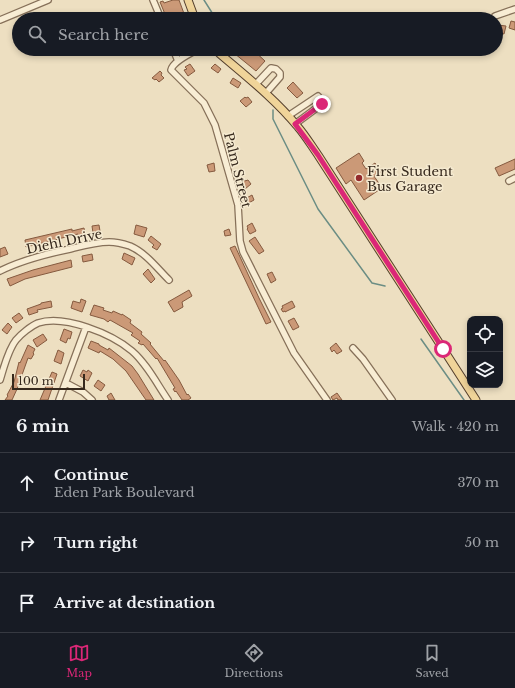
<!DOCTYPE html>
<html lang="en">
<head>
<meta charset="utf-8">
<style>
  body { margin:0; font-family:"Libre Baskerville",serif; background:#242831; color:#f1f3f6 }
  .controls { position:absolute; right:12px; bottom:12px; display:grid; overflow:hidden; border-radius:8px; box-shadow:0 2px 6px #0003 }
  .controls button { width:36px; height:36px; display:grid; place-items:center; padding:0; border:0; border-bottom:1px solid #363941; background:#171b24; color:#f1f3f6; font:20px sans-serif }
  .scale { position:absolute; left:12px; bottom:10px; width:73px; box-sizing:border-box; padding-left:4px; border:2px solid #36291d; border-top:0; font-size:11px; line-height:14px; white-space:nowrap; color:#36291d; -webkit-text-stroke:3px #f5ead0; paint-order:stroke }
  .stop { position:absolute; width:12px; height:12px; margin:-9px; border:3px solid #db2777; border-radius:50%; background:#fff }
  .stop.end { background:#db2777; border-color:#fff; box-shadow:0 1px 4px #0008 }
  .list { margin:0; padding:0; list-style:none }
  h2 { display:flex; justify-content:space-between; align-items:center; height:52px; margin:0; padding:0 16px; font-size:17px }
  h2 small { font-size:13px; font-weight:400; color:#9ea1a6 }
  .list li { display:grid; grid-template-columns:26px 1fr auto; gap:12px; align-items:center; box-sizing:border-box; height:60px; padding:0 16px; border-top:1px solid #363941 }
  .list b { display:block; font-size:15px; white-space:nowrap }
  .list p { margin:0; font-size:13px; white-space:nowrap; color:#9ea1a6 }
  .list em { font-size:13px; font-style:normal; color:#9ea1a6 }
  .icon { flex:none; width:22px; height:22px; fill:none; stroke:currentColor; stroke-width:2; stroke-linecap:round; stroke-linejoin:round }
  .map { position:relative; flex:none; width:515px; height:400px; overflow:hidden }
  .search { position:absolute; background:#171b24; box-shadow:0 2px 6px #0003; left:12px; right:12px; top:12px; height:44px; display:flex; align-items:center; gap:10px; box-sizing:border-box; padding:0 14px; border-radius:22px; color:#9ea1a6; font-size:15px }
  .sheet { height:232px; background:#171b24 }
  nav { display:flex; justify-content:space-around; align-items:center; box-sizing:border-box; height:56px; border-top:1px solid #363941; background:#171b24; font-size:11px; color:#9ea1a6 }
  nav a { display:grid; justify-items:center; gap:2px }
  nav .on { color:#db2777 }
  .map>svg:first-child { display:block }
</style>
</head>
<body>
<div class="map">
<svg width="515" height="400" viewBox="0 0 515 400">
  <rect width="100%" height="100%" fill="#eddfc1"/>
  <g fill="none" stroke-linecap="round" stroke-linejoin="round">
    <!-- stream -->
    <path stroke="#6b8d84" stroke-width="1.5" d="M204,0l12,19
      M273,110v9l45,90 54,74 13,3
      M421,339l43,61"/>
  </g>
  <!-- building -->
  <path fill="#cb9977" stroke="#855a3f" d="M173,0h6l7,19h-19l-7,-17 3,-1 1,2z
    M511,21l4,1v8l-6,-2z
    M498,25l8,1 -2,8 -4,-1v-2l-3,-1z
    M229,49h23l13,12 -9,10z
    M190,64l5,7 -7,5 -4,-6 3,-1 -2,-2z
    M215,64l6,5 -3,4 -7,-5z
    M160,71l2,2 -1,2 3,3 -5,4 -3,-3 -1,1 -3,-2z
    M233,78l8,5 -3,5 -8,-5z
    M293,82l10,11 -6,5 -10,-10z
    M245,97l1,1 2,-1 4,5 -6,5 -6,-6z
    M359,153l5,8 -2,2 4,6 9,-6 6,9 -7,4 8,12 -18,12 -13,-20 -5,4 -10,-16z
    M515,159v10l-16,7 -4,-8z
    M214,163l1,8 -6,1 -2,-7z
    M245,180v1l3,-1 3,4 -6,5 -4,-7z
    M252,195l2,5 -9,5 -2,-5z
    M252,223l4,8 -6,3 -3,-5 1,-1 -1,-2z
    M99,225l1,6 -7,2 -1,-7z
    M136,225l11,3 -3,9 -10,-3z
    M84,228l1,6 -7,2v-2l-52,13 -1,-7 47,-11v2z
    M229,229l2,6 -6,1 -1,-5z
    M151,236l10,8 -4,6 -5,-3 2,-2 -6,-5z
    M255,237l9,14 -5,3 -10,-13z
    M235,246l24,52 12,24 -5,2 -8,-17 -28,-59z
    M5,247l3,7 -8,3v-8z
    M124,253l11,5 -3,7 -10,-6z
    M92,254l1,6 -10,2 -1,-6z
    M71,260l1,7 -47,12 -15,7 -3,-7 26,-9z
    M148,269l7,10 -4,4 -8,-9z
    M272,272l4,8 -5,3 -4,-9z
    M189,290l3,6 -10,6 1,5 -9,5 -6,-10z
    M81,299l5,2 -4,11 -11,-4 2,-7 7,2z
    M51,301l1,6 -15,3 1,2 -9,3 -2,-6 14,-5v-1z
    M292,301l3,6 -10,5v-1l-2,1 -2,-3 2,-1 -1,-2z
    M94,305l10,3 -1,2 9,3 1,-2 9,4v-1l9,6 -1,3 12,9 -1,2 10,9 -1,1 14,17 1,-1 14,20 8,15 1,-1 3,4 -3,2h-6l-6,-9 -1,1 -2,-3 2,-1 -18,-30 -1,1 -13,-15 -1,1 -4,-2 2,-2 -9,-6 2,-2 -23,-13 -2,2 -4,-3 -14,-4z
    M19,313l4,5 -7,5 -4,-5z
    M294,318l5,9 -6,3 -5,-9z
    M8,323l4,4 -5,7 -5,-4z
    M64,329l8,3 -2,7 -2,-1 -2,5 -6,-3z
    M43,334l4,6 -10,7 -4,-7z
    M91,341l8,3v1l9,5 1,-2 23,18 6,8 16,26h-8l-20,-29 -13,-12 -13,-8 -1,2 -11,-5z
    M336,343l6,8 -5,3 -3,-4 -2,2 -2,-4z
    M28,345l7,4 -2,4 1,1 -3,5 -3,-1 -11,31 -5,11h-7l3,-4 -1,-1 7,-13 5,-20 1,1z
    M58,350l6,3 -3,11 -7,-3z
    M83,370l4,2 1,-2 4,3 -4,8 -8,-5z
    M52,372l5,2 -9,26h-8z
    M98,380l7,5 -4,6 -7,-5z
    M111,393l4,7h-6l-2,-4z
    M337,393l5,7h-4l-1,-2 -4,2 -2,-3z"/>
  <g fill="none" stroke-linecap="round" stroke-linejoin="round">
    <!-- minor casing -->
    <g stroke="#867059" stroke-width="8">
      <path id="minor" d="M153,0l8,19
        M495,16l20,-7
        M0,20l48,-20
        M173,49l5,12
        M198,49c-8,5 -25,12 -27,21l33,33 11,22 23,80 2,36 3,11 51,101 33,47
        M256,84l15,-16 5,1 4,4v4l-14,16
        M288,116l30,-20 5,6 -1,2 -27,20
        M509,181l6,-3
        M0,271c22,-11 46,-17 70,-22 12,-3 26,-7 39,-7 7,0 15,2 21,4 16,7 27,22 39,34
        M353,348l10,11 29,41
        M0,380c4,-13 8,-30 16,-40 5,-6 15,-14 22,-17 26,-9 74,11 94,28 15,13 25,33 36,49
        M66,383l17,9 9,8
        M59,400l27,-73"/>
    </g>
    <!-- major casing -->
    <g stroke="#543f2d" stroke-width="9">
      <path id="major" d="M188,0l7,19
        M215,49l5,5c27,23 55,45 78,73 7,8 13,18 20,28l158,245"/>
    </g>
    <!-- minor -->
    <use href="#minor" stroke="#f8edd4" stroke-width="5.5"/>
    <!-- major -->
    <use href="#major" stroke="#f0d499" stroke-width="7"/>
  </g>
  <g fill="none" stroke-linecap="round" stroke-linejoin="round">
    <!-- route -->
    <path stroke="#db2777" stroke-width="5" d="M322,104l-27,20 23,31 125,194"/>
  </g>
  <!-- markers -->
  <circle fill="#942a2c" stroke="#f5ead0" stroke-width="1.5" cx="359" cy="178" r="4"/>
  <g text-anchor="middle" stroke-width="3" stroke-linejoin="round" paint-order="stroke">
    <!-- street labels -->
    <g font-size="13" fill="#36291d" stroke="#f5ead0">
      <text transform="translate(238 170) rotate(76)" y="5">Palm Street</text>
      <text transform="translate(64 241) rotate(-12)" y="5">Diehl Drive</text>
    </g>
    <!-- poi labels -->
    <g font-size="13" fill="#36291d" stroke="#f5ead0" text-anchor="start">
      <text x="367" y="176">First Student<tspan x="367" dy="15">Bus Garage</tspan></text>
    </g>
  </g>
</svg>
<div class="controls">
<button><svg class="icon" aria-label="locate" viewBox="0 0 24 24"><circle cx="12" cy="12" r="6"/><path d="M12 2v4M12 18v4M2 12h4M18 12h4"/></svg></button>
<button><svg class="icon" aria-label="layers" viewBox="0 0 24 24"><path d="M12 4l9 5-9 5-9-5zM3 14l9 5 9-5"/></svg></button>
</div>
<div class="scale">100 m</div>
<div class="stop" style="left:443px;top:349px"></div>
<div class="stop end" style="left:322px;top:104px"></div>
<div class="search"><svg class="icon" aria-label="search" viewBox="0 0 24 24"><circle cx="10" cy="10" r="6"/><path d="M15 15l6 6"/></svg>Search here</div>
</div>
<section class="sheet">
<h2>6 min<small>Walk · 420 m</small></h2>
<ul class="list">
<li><svg class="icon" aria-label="ahead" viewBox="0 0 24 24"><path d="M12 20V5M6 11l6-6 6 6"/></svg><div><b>Continue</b><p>Eden Park Boulevard</p></div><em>370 m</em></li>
<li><svg class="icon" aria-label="right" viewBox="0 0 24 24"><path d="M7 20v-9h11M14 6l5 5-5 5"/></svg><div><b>Turn right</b></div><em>50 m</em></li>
<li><svg class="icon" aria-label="arrive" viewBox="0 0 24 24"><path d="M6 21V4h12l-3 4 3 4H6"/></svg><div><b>Arrive at destination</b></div></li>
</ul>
</section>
<nav>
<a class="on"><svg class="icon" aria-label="map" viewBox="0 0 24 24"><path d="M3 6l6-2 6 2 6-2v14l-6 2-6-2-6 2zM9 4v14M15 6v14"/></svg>Map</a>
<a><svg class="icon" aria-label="directions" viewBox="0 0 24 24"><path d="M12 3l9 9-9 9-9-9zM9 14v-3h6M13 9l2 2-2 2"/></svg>Directions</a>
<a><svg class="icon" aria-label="saved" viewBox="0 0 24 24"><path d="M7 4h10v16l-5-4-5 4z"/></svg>Saved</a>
</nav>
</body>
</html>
